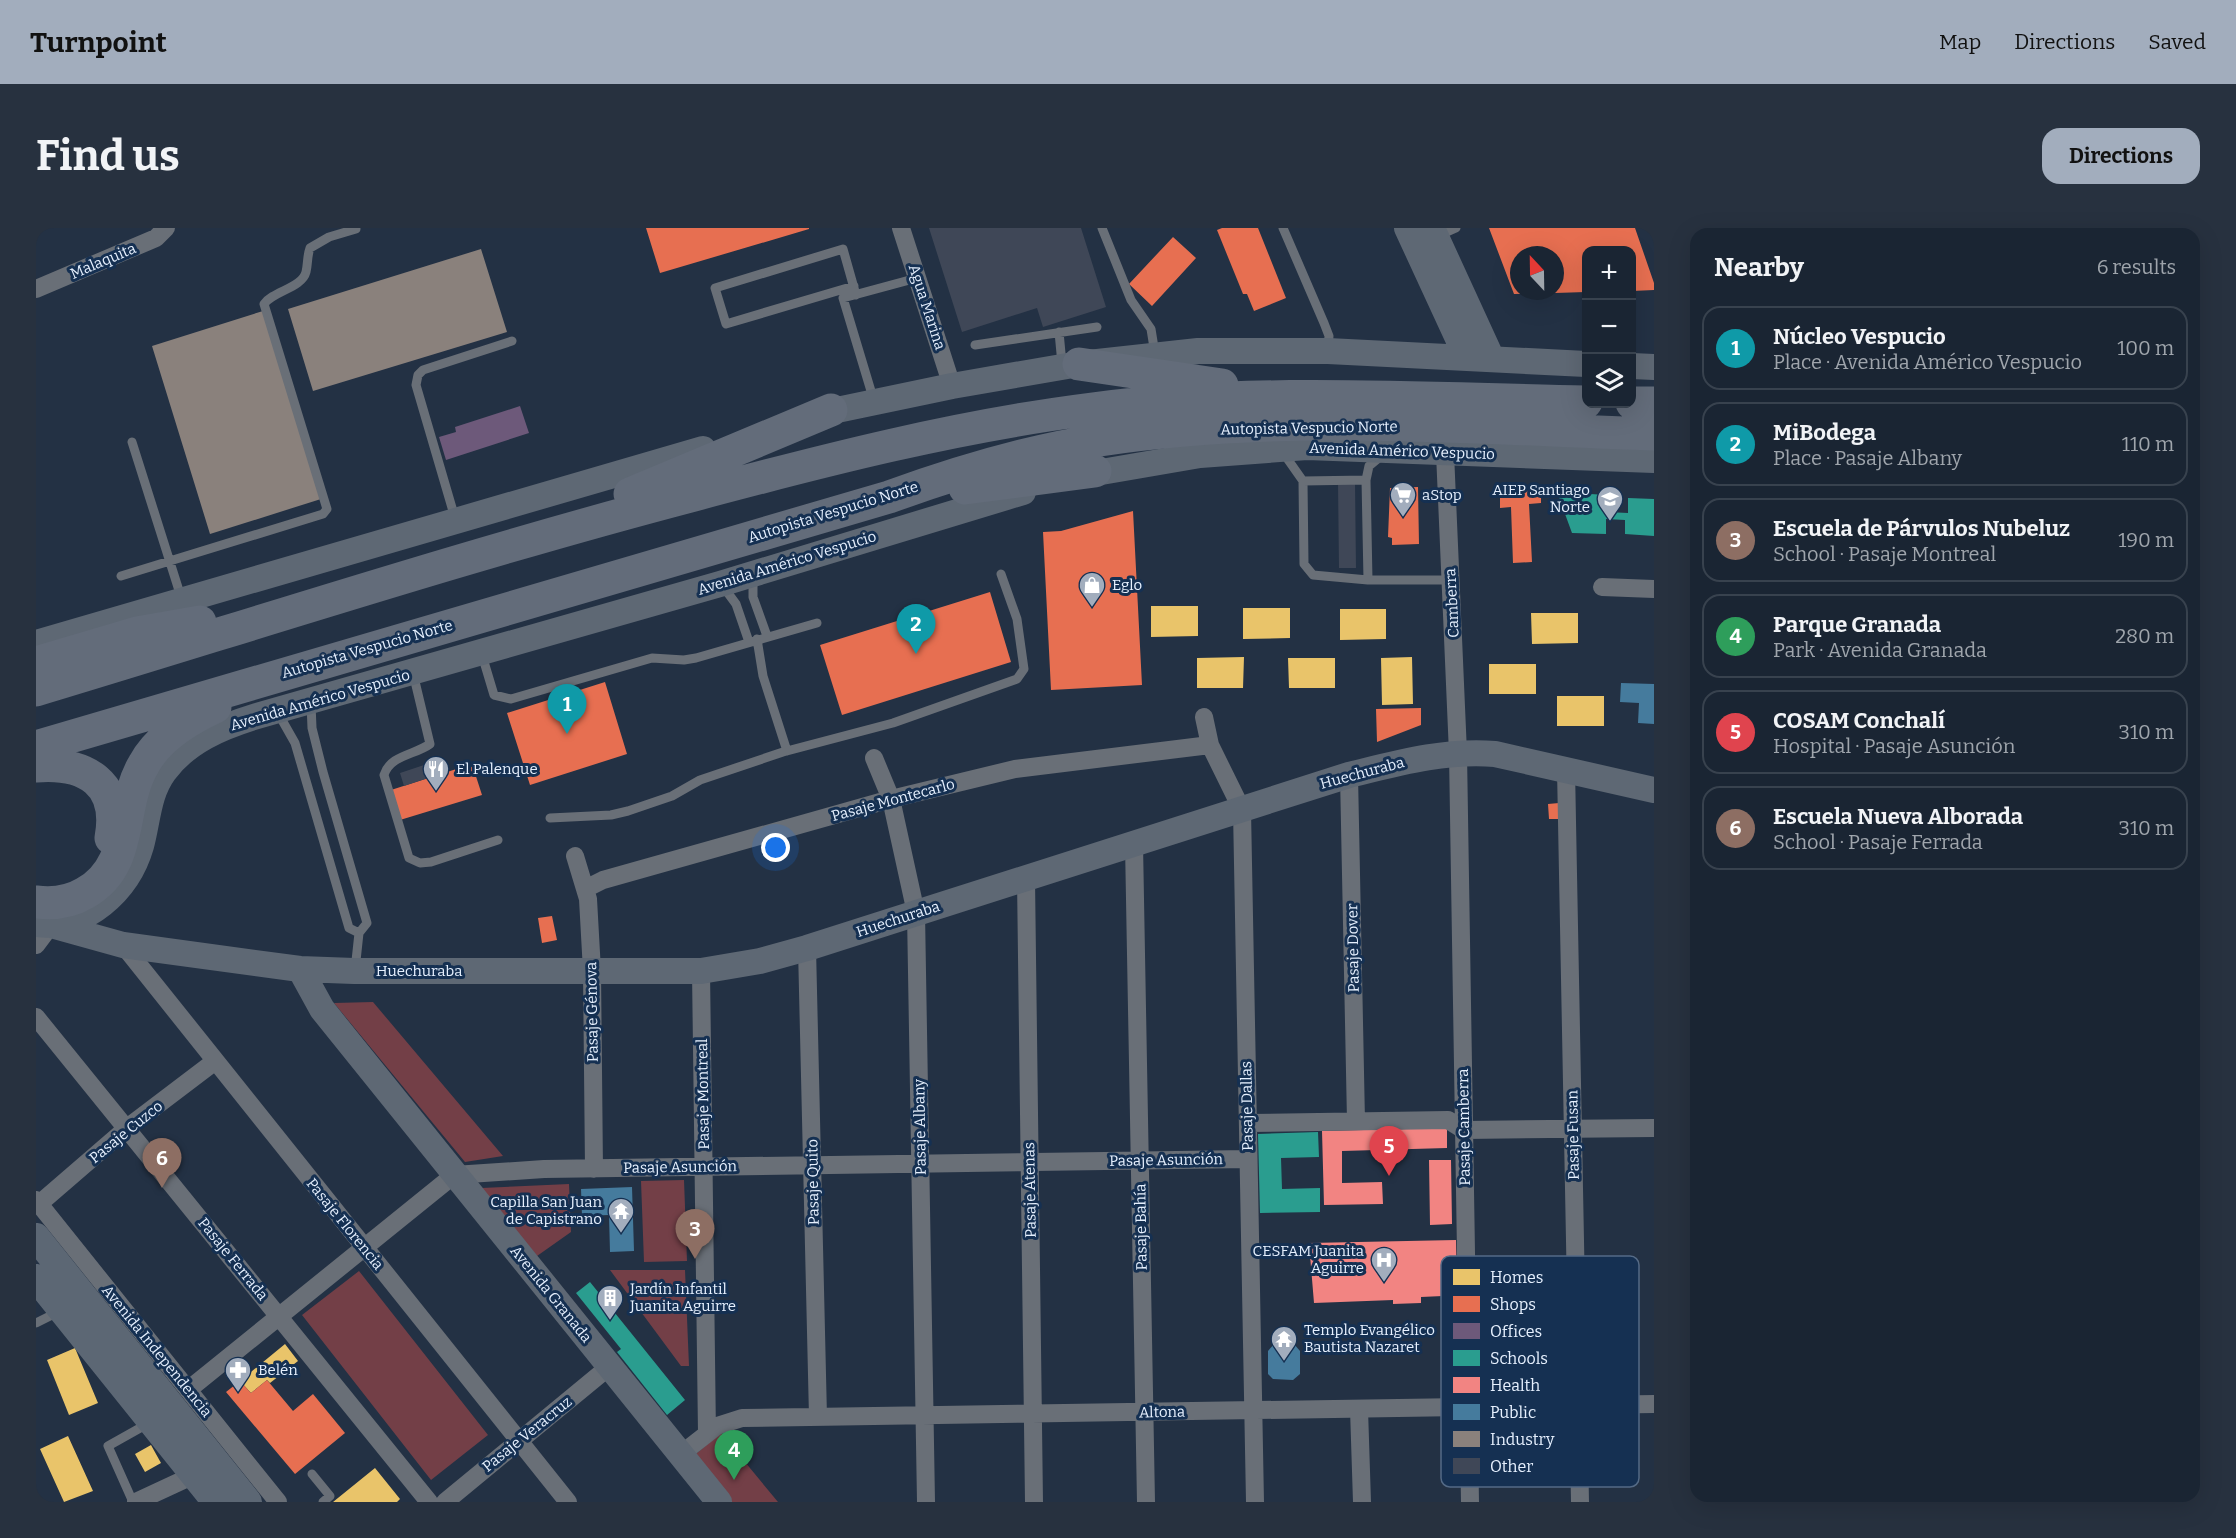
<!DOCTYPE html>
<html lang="en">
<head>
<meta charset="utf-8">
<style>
  body { margin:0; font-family:Bitter,serif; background:#27313f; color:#f1f3f6 }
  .controls { position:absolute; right:18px; top:18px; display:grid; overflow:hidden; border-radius:12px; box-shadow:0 6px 24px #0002 }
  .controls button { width:54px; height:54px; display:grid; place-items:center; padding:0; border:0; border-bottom:2px solid #38424e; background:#1a2533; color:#f1f3f6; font:30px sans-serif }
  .compass { position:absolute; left:1474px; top:18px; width:54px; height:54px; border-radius:50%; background:#1a2533; box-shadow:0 6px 24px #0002; rotate:338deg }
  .you { position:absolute; left:740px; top:620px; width:21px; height:21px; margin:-15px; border:4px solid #fff; border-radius:50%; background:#1a73e8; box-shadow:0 0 0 9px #1a73e833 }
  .badge { display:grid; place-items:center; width:39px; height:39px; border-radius:50%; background:#a2adbd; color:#fff; font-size:20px; font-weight:700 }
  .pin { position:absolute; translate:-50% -50px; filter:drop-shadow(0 2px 3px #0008) }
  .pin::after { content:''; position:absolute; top:32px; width:21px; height:18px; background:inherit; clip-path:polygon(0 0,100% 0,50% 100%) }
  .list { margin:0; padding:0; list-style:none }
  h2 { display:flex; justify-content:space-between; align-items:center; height:78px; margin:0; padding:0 24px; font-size:26px }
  h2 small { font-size:20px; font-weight:400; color:#9fa5ac }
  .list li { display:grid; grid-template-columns:39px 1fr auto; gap:18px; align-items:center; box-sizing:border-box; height:84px; margin:0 12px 12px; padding:0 12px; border:2px solid #38424e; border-radius:18px }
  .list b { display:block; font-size:22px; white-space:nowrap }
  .list p { margin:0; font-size:20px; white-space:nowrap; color:#9fa5ac }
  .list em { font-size:20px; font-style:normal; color:#9fa5ac }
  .icon { flex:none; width:33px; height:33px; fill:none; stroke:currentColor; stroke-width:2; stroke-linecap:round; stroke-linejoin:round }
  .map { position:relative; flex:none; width:1618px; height:1274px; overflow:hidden; border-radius:18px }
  header { display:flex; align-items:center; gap:36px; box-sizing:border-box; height:84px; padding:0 30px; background:#a2adbd; color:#111 }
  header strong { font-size:28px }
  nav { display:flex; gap:33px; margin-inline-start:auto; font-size:21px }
  .intro { display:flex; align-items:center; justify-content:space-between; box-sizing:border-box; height:144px; padding:0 36px }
  h1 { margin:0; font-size:42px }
  .button { padding:15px 27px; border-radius:18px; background:#a2adbd; color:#111; font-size:21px; font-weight:700 }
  main { display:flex; gap:36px; padding:0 36px }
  aside { flex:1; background:#1a2533; border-radius:18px; box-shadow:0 6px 24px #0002 }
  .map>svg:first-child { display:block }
</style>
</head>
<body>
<header>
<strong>Turnpoint</strong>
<nav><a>Map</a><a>Directions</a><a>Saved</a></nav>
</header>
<div class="intro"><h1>Find us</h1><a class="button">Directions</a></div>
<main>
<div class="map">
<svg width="1618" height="1274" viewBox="0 0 1618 1274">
  <rect width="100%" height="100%" fill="#233144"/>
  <!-- green -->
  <path fill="#733f47" d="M337,774l130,154 -38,6 -131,-159z
    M648,952l3,81 -43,1 -3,-81z
    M533,956l2,48 -34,24 -56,-68z
    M574,1042h75l4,96h-8z
    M323,1043l129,164 -57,45 -129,-165z
    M685,1205l57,69h-50l-37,-44z"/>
  <!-- homes -->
  <path fill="#e9c46a" d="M1115,378h47v30l-47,1z
    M1207,380h47v30l-47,1z
    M1304,381h46v30l-46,1z
    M1495,385h47v30l-46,1z
    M1208,429l-1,31h-46v-30z
    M1376,429l1,47 -31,1 -1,-47z
    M1252,430h47v30h-46z
    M1453,436h47v30h-47z
    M1521,468h47v30h-47z
    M249,1116l13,17 -28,22 -3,-3 -16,13 -11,-12z
    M39,1120l23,55 -29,12 -22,-55z
    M32,1208l25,55 -29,11 -24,-53z
    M115,1217l10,18 -16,9 -10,-18z
    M339,1240l25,31 -3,3h-64z"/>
  <!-- shops -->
  <path fill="#e76f51" d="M610,0h163v1l-149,44z
    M1186,0h36l28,70 -32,13 -7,-17h-4l-26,-64z
    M1453,0h146l19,55v7l-22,1v-41h-46v42l-31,1v-38h-36v36l36,2 -41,1z
    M1137,9l23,21 -44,48 -23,-22z
    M1382,259l1,57 -27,1v-7l-4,-1 2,-49z
    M1505,262v13l-12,1 3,58 -19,1 -2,-56 -11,1v-16z
    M1097,283l9,174 -91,5 -8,-158 18,-1z
    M954,364l21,70 -169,53 -22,-70z
    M569,454l22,72 -97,31 -23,-72z
    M1385,480v17l-44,17 -1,-33z
    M436,536l10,31 -82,25 -9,-30z
    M1523,575l1,16h-11l-1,-15z
    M516,688l5,24 -15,3 -4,-25z
    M231,1152l26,31 20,-17 32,39 -50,41 -69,-82 14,-11 11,12z"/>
  <!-- offices -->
  <path fill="#6d597a" d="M484,178l9,27 -83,27 -7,-23 17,-5 -1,-5z"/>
  <!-- schools -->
  <path fill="#2a9d8f" d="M1521,264l50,3v17l21,1v-15l26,1v37l-29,-2v-14l-19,-1v15l-34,-1z
    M1282,904l1,25 -38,1 1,31 38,-1v24l-60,1 -2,-79z
    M554,1054l95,118 -18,15 -50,-63 4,-3 -45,-56z"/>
  <!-- health -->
  <path fill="#f28482" d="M1411,900v20l-105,3v32l40,-1 1,22 -59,1 -2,-74z
    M1393,932h22l1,64 -22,1z
    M1420,1012l1,45h-14v11l-22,1v6l-28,1v-4l-79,3 -5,-60z"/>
  <!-- public -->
  <path fill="#457b9d" d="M1585,455l33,1v40l-16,-1 1,-20 -19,-1z
    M596,959l2,64 -24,1 -1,-37 -27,1 -1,-27z
    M1238,1116h20l6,7v23l-7,6 -20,-1 -5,-5v-23z"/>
  <!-- industry -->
  <path fill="#8a817c" d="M445,21l26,83 -194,59 -25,-82z
    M227,83l58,188 -111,35 -58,-188z"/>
  <!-- building -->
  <path fill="#3f4757" d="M893,0h152l25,79 -63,20 -6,-19 -75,24z
    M1302,254h17l1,86h-17z
    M391,536l4,13 -27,9 -4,-13z"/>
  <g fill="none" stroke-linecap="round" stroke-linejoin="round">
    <!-- lane -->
    <path stroke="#696f77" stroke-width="9" d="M1066,0l29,72 20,29 4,25
      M1247,0l41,95 5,13 -1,12
      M1402,8l18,-8
      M818,58l-128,38 -11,-36 128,-39 13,46
      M1023,104l3,32
      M939,117l122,-18
      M838,173l-31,-103 74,-20
      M96,214l50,158
      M1248,226l19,27 1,83 9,11 55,5h83
      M1267,253l63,-1
      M419,290l-39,-133 2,-10 5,-5 89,-29
      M717,347v22l14,39
      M85,348l202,-62 4,-5 -63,-205c9,-13 38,-16 42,-32 2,-8 1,-16 4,-24l19,-11 27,-8
      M1332,352l-2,-100 3,-14 12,-10
      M686,357l14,19 13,38
      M721,411l6,37 24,75
      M446,427l12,40 17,4 141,-41 32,2 12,-2 121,-35
      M377,445l17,71c-15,11 -40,11 -46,31l25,83 11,5 11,-1 67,-22
      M275,476l1,24 11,44 44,151 -8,10 -4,37
      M242,485l17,30 54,185 10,5
      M514,590l61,-3 17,-4 44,-15 28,-16 83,-28 110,-29 124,-44 7,-10 -7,-50 -16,-45
      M0,1095l24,-12
      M276,1246l18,22 -7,6
      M97,1274l-25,-56 41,-23"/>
    <!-- street -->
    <path stroke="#696f77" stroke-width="18" d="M865,0l51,158
      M0,61l120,-51 10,-10
      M1409,225l13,300 12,749
      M1566,359l52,2
      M1168,489l6,28 32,65 13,692
      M838,530l17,41 25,114 10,589
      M1530,541l14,733
      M1313,547l7,346
      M1098,616l12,658
      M539,628l13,43 4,72 2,198
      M990,651l8,623
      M549,661l18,-9 288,-81 124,-30 195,-24
      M0,717l15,-20
      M87,717l445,557
      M771,720l11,469
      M665,743l6,463
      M0,789l393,485
      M1212,895l200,-3 16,10 190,-2
      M0,972l242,302
      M3,976l88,-76 87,-66
      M152,1162l266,-215 90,-6 704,-10
      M1323,1181l3,93
      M644,1227l37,-29 25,-8 912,-14
      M100,1274l58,-27
      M409,1274l165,-136"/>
    <!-- secondary -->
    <path stroke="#5e6874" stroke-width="26" d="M1371,0l60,130
      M1396,0l60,131
      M1596,138l22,1
      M777,187l139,-29 127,-22 119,-13h130l258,13
      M1042,248l122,-21 107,-8 347,13
      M0,415l667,-194
      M0,696c50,6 92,-33 105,-78 7,-26 7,-52 23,-74 23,-31 57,-45 93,-56l463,-132 303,-92
      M15,697l72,20 177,24 54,2h347l59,-10 47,-13 542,-173c49,-12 95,-25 146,-21l159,36
      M264,741l22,40 397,493"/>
    <!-- primary -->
    <path stroke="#5c6774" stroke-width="28" d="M0,1009l212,265
      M0,1050l180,224"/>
    <!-- highway -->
    <path stroke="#636c7a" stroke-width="33" d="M1043,136l143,21
      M1596,175h22
      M929,260l130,-17
      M594,266l201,-84
      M0,435l101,-30 63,-11
      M0,462c219,-66 437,-137 658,-195 131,-35 263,-69 398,-86 164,-21 330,-10 494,-7
      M0,519l853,-250c69,-25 138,-46 211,-57 183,-28 370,-12 554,-6
      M0,538c50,-4 85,17 75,72
      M0,674c17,2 34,0 49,-9 50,-28 33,-86 59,-129 14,-26 45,-45 71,-57"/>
  </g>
  <!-- icons -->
  <defs>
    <g id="supermarket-pin" transform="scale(1.35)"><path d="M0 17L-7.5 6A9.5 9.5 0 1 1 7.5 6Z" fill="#a2adbd" stroke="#153052"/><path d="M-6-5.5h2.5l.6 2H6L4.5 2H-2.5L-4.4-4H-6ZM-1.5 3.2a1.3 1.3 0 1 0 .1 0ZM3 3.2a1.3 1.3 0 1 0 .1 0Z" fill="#fff"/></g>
    <g id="university-pin" transform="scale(1.35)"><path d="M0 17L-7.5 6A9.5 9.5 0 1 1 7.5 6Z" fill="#a2adbd" stroke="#153052"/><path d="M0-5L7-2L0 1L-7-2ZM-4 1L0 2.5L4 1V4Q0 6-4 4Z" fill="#fff"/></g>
    <g id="shop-pin" transform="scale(1.35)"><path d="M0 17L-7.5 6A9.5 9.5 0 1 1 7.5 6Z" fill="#a2adbd" stroke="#153052"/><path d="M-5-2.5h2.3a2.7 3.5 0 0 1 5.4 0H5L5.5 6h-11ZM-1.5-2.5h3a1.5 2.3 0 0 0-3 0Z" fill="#fff"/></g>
    <g id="restaurant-pin" transform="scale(1.35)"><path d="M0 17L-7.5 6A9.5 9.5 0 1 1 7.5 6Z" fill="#a2adbd" stroke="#153052"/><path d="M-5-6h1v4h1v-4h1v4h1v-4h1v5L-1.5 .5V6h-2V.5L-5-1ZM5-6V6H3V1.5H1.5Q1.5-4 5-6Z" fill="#fff"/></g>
    <g id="temple-pin" transform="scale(1.35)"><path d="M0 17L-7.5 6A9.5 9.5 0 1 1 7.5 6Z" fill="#a2adbd" stroke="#153052"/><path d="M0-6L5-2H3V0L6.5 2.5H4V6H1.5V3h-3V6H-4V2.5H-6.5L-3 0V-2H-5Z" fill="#fff"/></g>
    <g id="hospital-pin" transform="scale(1.35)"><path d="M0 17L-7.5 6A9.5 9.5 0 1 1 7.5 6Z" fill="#a2adbd" stroke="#153052"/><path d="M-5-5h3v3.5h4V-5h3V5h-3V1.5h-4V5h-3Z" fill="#fff"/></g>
    <g id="building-pin" transform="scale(1.35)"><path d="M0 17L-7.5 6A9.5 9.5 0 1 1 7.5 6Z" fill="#a2adbd" stroke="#153052"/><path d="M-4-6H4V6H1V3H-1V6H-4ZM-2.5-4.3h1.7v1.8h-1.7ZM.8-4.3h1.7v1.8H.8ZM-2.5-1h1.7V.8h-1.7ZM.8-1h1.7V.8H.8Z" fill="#fff"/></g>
    <g id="pharmacy-pin" transform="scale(1.35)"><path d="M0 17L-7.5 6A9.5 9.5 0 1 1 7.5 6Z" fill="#a2adbd" stroke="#153052"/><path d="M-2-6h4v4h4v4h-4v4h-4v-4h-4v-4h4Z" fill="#fff"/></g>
  </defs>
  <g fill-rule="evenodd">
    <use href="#supermarket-pin" x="1367" y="267"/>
    <use href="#university-pin" x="1574" y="271"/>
    <use href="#shop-pin" x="1056" y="357"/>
    <use href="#restaurant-pin" x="400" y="541"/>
    <use href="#temple-pin" x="585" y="983"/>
    <use href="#hospital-pin" x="1348" y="1032"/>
    <use href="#building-pin" x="574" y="1070"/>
    <use href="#temple-pin" x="1248" y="1111"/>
    <use href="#pharmacy-pin" x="202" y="1142"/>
  </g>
  <g text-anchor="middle" stroke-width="6" stroke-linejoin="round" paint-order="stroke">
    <!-- street labels -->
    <g font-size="15" fill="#e6f0fe" stroke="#153052">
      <text transform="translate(67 33) rotate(-23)" y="5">Malaquita</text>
      <text transform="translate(891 79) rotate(72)" y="5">Agua Marina</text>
      <text transform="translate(1273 200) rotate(-1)" y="5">Autopista Vespucio Norte</text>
      <text transform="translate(1366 223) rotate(2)" y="5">Avenida Américo Vespucio</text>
      <text transform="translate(797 284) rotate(-17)" y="5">Autopista Vespucio Norte</text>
      <text transform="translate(751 335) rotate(-17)" y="5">Avenida Américo Vespucio</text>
      <text transform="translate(1416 375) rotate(-93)" y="5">Camberra</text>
      <text transform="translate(331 421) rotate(-16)" y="5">Autopista Vespucio Norte</text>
      <text transform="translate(284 472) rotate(-16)" y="5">Avenida Américo Vespucio</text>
      <text transform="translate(1326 545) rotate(-15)" y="5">Huechuraba</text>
      <text transform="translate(857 572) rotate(-15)" y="5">Pasaje Montecarlo</text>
      <text transform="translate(862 691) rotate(-18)" y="5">Huechuraba</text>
      <text transform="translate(1317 720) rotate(-91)" y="5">Pasaje Dover</text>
      <text x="383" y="748">Huechuraba</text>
      <text transform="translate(556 784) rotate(-91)" y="5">Pasaje Génova</text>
      <text transform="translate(667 866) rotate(-91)" y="5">Pasaje Montreal</text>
      <text transform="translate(1211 878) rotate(-91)" y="5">Pasaje Dallas</text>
      <text transform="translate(884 899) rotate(-91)" y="5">Pasaje Albany</text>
      <text transform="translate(1428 899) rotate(-91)" y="5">Pasaje Camberra</text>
      <text transform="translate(90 904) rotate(-39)" y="5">Pasaje Cuzco</text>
      <text transform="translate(1537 907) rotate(-91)" y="5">Pasaje Fusan</text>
      <text transform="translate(1130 932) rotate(-1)" y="5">Pasaje Asunción</text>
      <text transform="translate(644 939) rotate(-1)" y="5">Pasaje Asunción</text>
      <text transform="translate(777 954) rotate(-91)" y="5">Pasaje Quito</text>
      <text transform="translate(994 962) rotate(-91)" y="5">Pasaje Atenas</text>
      <text transform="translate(309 996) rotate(51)" y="5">Pasaje Florencia</text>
      <text transform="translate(1105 999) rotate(-91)" y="5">Pasaje Bahía</text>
      <text transform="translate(197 1031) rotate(51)" y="5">Pasaje Ferrada</text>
      <text transform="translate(515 1066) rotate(51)" y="5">Avenida Granada</text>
      <text transform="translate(121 1123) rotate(51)" y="5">Avenida Independencia</text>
      <text transform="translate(1126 1184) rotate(-1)" y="5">Altona</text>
      <text transform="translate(491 1206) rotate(-39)" y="5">Pasaje Veracruz</text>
    </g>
    <!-- poi labels -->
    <g font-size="15" fill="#e6f0fe" stroke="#153052" text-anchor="start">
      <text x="1554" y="267" text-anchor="end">AIEP Santiago<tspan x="1554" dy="17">Norte</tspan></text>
      <text x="1386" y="272">aStop</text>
      <text x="1076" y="362">Eglo</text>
      <text x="420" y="546">El Palenque</text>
      <text x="566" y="979" text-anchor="end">Capilla San Juan<tspan x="566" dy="17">de Capistrano</tspan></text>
      <text x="1328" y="1028" text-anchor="end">CESFAM Juanita<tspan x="1328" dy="17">Aguirre</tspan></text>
      <text x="594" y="1066">Jardín Infantil<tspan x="594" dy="17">Juanita Aguirre</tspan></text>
      <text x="1268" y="1107">Templo Evangélico<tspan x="1268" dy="17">Bautista Nazaret</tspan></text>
      <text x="222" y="1147">Belén</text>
    </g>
  </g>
  <!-- legend -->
  <rect x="1405" y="1028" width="198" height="231" rx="9" fill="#153052" stroke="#546a86" stroke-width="1.5"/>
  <rect x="1417" y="1041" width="27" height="16" fill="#e9c46a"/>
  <rect x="1417" y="1068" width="27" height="16" fill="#e76f51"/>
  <rect x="1417" y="1095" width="27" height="16" fill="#6d597a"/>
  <rect x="1417" y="1122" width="27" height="16" fill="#2a9d8f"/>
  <rect x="1417" y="1149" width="27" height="16" fill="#f28482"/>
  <rect x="1417" y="1176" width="27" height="16" fill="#457b9d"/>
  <rect x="1417" y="1203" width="27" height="16" fill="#8a817c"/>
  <rect x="1417" y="1230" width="27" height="16" fill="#3f4757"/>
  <g font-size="16" fill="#e6f0fe">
    <text x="1454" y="1055">Homes</text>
    <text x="1454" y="1082">Shops</text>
    <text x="1454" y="1109">Offices</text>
    <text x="1454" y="1136">Schools</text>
    <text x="1454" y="1163">Health</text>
    <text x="1454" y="1190">Public</text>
    <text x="1454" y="1217">Industry</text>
    <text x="1454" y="1244">Other</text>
  </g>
</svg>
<div class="controls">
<button>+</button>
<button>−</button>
<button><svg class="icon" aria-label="layers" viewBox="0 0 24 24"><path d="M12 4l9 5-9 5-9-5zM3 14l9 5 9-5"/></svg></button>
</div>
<svg class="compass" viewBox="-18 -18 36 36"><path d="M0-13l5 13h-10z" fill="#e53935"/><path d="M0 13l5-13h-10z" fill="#9fa5ac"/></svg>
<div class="you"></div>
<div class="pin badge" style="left:531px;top:506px;background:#0f9aa8">1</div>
<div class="pin badge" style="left:880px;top:426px;background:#0f9aa8">2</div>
<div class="pin badge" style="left:659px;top:1031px;background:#8d6e63">3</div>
<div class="pin badge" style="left:698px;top:1252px;background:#2e9e5b">4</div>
<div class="pin badge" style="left:1353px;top:948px;background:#e0444e">5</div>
<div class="pin badge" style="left:126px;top:960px;background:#8d6e63">6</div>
</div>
<aside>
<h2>Nearby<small>6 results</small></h2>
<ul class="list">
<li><span class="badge" style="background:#0f9aa8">1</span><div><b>Núcleo Vespucio</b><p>Place · Avenida Américo Vespucio</p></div><em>100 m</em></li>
<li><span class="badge" style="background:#0f9aa8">2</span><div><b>MiBodega</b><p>Place · Pasaje Albany</p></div><em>110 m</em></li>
<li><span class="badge" style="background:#8d6e63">3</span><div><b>Escuela de Párvulos Nubeluz</b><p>School · Pasaje Montreal</p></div><em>190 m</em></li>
<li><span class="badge" style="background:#2e9e5b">4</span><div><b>Parque Granada</b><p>Park · Avenida Granada</p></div><em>280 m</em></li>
<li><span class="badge" style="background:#e0444e">5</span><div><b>COSAM Conchalí</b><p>Hospital · Pasaje Asunción</p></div><em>310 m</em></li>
<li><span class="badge" style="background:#8d6e63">6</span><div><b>Escuela Nueva Alborada</b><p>School · Pasaje Ferrada</p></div><em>310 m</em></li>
</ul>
</aside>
</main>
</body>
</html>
